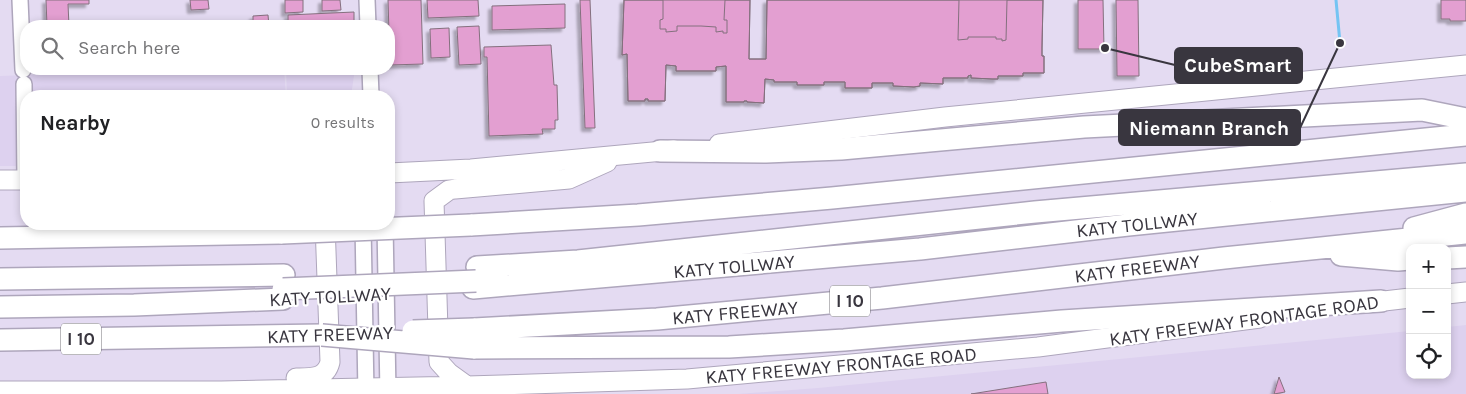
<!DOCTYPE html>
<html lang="en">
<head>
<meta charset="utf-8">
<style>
  body { margin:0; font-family:Karla,sans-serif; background:#f2f2f2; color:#202124 }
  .controls { position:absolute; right:15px; bottom:15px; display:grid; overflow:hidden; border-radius:10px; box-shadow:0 2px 8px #0003 }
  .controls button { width:45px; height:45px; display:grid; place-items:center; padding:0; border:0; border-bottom:1px solid #e0e0e0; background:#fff; color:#202124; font:25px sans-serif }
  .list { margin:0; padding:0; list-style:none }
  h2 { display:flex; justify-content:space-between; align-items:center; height:65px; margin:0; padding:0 20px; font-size:21px }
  h2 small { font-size:16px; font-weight:400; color:#757577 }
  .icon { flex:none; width:28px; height:28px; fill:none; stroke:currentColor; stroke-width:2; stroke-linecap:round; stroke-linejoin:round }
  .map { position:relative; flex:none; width:1466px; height:394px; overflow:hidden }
  .search { position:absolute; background:#fff; box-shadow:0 2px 8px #0003; left:20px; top:20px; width:375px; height:55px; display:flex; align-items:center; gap:12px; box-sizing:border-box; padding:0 18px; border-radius:20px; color:#757577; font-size:19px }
  .panel { position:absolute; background:#fff; box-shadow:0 2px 8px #0003; left:20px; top:90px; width:375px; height:140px; border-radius:20px }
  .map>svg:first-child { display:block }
</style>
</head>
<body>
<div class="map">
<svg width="1466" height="394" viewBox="0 0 1466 394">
  <defs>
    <filter id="shadow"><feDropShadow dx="-3.5" dy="3.5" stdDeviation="1" flood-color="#0004"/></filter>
  </defs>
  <rect width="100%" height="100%" fill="#e4dbf2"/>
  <!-- built -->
  <path fill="#ddd1ef" d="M195,69h89l2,27h-260v70h-26v-90z
    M286,69h69l-4,27h-64z
    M1466,325v69h-728l80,-6 592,-57v44h37v-48z"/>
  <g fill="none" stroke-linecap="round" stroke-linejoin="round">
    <!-- stream -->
    <path stroke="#75c4f3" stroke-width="3" d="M1336,0l4,43"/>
  </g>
  <!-- building -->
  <path fill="#e39fd1" stroke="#84707e" filter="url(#shadow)" d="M46,0h43v4h-21l1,22h-22z
    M190,0h18l1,9 -18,1z
    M285,0h18v12l-18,1z
    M322,0h18l1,10 -19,1z
    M388,0h33l2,64 -33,1z
    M427,0h51l1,16 -51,2z
    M580,0h10l5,128h-10z
    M624,0h39v19l-3,1v9h6v3l11,-1v-5h24l15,1v5l7,-1v2h4v-13h-3l1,-20h25l-1,59h17l1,-59h192l-1,40 10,-1v-2h28v2h6v2l4,-1 1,-40h36l-1,48v8h2v17h-21v3h-25v3h-6l-21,-1v-3l-3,1v2h-25v6l-23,-1v3l-6,1 -21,-1v-3h-21v5h-27v-6h-21v3h-27v-3h-23v-2l-9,-1 -1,24 -17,-1v-1h-3v1h-18v-36l-10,1v4h-40v-5l-10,-1 -1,36h-17v-2h-3v2h-17l-1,-47 -5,1z
    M624,0h126l-1,59h17l1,-59h276l-1,48v8h2v17h-21v3h-25v3h-6l-21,-1v-3l-3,1v2h-25v6l-23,-1v3l-6,1 -21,-1v-3h-21v5h-27v-6h-21v3h-27v-3h-23v-2l-9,-1 -1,24 -17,-1v-1h-3v1h-18v-36l-10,1v4h-40v-5l-10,-1 -1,36h-17v-2h-3v2h-17l-1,-47 -5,1z
    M1078,0h25l1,49h-26z
    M1116,0h22l1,76h-22z
    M1441,0h25v21h-16v-2h-9z
    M565,4v24l-73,2v-24z
    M354,12v14h-66v-11z
    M268,15l1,11h-16v-10z
    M479,26l2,38 -22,1 -2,-38z
    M449,28l1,29 -19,1 -1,-29z
    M551,45l3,40h3l1,35h-3v9h-13l1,5 -54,2 -2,-79h-3v-10z
    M1279,377l6,15 -11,2z
    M1046,382l2,12h-77z"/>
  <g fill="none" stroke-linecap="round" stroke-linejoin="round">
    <!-- minor casing -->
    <g stroke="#aea6bc" stroke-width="18">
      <path id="minor" d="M20,0l3,70
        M367,0l1,26
        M370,69l1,27
        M24,84l1,96
        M363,224l3,170
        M385,224l3,170"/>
    </g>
    <!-- major casing -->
    <g stroke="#aea6bc" stroke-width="21">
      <path id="major" d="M719,144l226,-27 521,-52
        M389,173l82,-4 203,-19
        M0,180h26
        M1447,294l19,-2
        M1367,303l43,-5
        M296,378c15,0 30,1 34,-16l-5,-138
        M467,386l-18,-13 -10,-11 -5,-161 15,-11 6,-1 114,-10 38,-17
        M0,391h221l246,-5 220,-7 351,-32 222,-29"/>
    </g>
    <!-- highway casing -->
    <g stroke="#aea6bc" stroke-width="24">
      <path id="highway" d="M660,151l106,1 75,-3 243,-22 338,-17 44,9
        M471,225l167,-10 194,-17 634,-63
        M1414,228l52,-14
        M0,238l282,-5
        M1341,255l57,5 12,-1
        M1447,258l19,-1
        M477,267l101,-6 457,-49 431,-38
        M0,279l284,-4
        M473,288l447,-39 208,-24 338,-34
        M0,307l134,-2 149,-6
        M474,329l183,-10 225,-21 342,-40 242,-25
        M0,340l322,-5
        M474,348l255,-1 115,-7 218,-19 319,-20"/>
    </g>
    <!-- minor -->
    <use href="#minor" stroke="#fff" stroke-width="15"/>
    <!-- major -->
    <use href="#major" stroke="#fff" stroke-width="19"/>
    <!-- highway -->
    <use href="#highway" stroke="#fff" stroke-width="21"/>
    <!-- highway-bridge casing -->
    <g stroke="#aea6bc" stroke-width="24" stroke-linecap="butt">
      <path id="highway-bridge" d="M282,233l189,-8
        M283,289l193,-8
        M413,331l61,-2
        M322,335l152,13"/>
    </g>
    <!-- highway-bridge -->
    <use href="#highway-bridge" stroke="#fff" stroke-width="21"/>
  </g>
  <g text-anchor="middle" stroke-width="4.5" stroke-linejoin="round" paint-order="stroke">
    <!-- shield labels -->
    <g fill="#fff" stroke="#747279" stroke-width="1">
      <rect x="830" y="285.5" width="40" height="31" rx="4"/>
      <rect x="61" y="323.5" width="40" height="31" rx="4"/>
    </g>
    <g font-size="18" font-weight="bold" fill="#39363f">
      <text x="850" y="307">I 10</text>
      <text x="81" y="345">I 10</text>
    </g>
    <!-- street labels -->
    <g font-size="19" fill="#39363f" stroke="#fff">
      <text transform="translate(1137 224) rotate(-6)" y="7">KATY TOLLWAY</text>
      <text transform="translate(734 266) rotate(-5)" y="7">KATY TOLLWAY</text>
      <text transform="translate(1137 268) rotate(-7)" y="7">KATY FREEWAY</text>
      <text transform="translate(330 296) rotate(-3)" y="7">KATY TOLLWAY</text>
      <text transform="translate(735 312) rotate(-5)" y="7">KATY FREEWAY</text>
      <text transform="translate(1244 320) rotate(-8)" y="7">KATY FREEWAY FRONTAGE ROAD</text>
      <text transform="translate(330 334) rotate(-2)" y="7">KATY FREEWAY</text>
      <text transform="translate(841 365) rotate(-5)" y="7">KATY FREEWAY FRONTAGE ROAD</text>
    </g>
  </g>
  <!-- callouts -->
  <path fill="none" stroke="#39363f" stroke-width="2" d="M1105 48L1175 65M1340 43L1300 128"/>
  <g fill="#39363f" stroke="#fff" stroke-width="2">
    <circle cx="1105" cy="48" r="5"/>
    <circle cx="1340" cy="43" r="5"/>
  </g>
  <g fill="#39363f" stroke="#39363f" stroke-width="2">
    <rect x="1175" y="48" width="127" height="35" rx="5"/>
    <rect x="1119" y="110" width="181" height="35" rx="5"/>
  </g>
  <g font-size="20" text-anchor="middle" font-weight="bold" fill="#fff">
    <text x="1238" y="72">CubeSmart</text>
    <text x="1209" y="135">Niemann Branch</text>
  </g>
</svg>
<div class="controls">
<button>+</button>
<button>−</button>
<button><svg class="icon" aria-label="locate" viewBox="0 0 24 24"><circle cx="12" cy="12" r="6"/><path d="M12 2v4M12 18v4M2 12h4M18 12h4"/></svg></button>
</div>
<div class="search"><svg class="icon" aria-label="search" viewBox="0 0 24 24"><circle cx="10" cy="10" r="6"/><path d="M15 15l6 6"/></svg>Search here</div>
<section class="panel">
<h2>Nearby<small>0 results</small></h2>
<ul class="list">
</ul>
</section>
</div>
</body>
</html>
